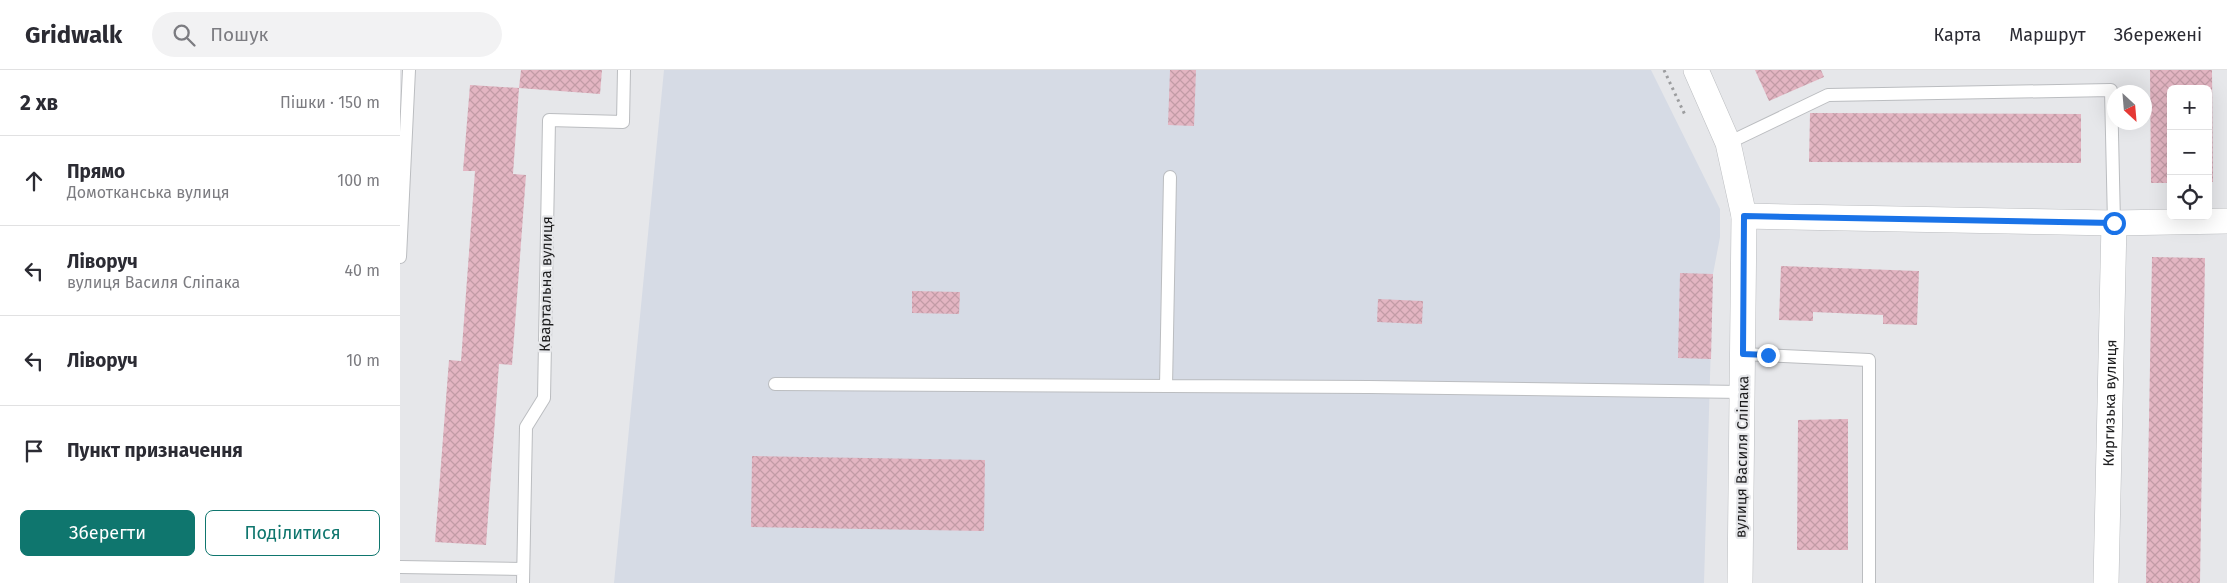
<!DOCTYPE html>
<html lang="uk">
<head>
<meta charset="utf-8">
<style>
  body { margin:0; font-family:"Fira Sans",sans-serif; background:#f2f2f3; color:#2b2b33 }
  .controls { position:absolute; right:15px; top:15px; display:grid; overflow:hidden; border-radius:8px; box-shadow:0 5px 20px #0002 }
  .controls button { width:45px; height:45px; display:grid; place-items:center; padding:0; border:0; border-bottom:1px solid #e1e1e2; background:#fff; color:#2b2b33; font:25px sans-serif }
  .compass { position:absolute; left:1707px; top:15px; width:45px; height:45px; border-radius:50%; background:#fff; box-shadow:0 5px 20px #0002; rotate:154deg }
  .stop { position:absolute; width:15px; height:15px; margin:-11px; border:4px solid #1a73e8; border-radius:50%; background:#fff }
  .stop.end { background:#1a73e8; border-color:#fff; box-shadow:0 1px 5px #0008 }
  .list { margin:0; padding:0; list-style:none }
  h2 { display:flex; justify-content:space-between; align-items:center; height:65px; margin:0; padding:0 20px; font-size:21px }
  h2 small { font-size:16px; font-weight:400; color:#7c7c81 }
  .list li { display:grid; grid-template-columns:32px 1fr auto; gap:15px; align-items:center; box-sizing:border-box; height:90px; padding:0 20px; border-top:1px solid #e1e1e2 }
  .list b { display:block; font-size:19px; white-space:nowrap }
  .list p { margin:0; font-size:16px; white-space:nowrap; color:#7c7c81 }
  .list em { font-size:16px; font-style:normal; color:#7c7c81 }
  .actions { display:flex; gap:10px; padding:15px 20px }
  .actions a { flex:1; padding:11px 0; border:1px solid #0f766e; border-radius:8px; text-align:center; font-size:18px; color:#0f766e }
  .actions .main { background:#0f766e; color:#fff }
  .icon { flex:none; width:28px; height:28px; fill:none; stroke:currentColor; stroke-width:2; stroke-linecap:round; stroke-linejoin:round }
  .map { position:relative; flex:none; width:1827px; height:513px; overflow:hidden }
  header { display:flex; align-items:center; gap:30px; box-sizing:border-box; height:70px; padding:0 25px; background:#fff; border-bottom:1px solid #e1e1e2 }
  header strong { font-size:24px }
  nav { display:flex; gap:28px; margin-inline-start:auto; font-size:18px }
  .search { width:350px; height:45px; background:#f2f2f3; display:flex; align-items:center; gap:12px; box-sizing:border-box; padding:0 18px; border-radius:28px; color:#7c7c81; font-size:19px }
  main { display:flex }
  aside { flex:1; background:#fff }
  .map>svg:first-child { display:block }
</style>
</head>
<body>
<header>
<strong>Gridwalk</strong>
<div class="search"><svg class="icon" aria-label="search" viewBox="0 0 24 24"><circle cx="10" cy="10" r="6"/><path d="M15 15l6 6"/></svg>Пошук</div>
<nav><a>Карта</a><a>Маршрут</a><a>Збережені</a></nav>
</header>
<main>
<aside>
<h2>2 хв<small>Пішки · 150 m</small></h2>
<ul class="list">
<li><svg class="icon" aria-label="ahead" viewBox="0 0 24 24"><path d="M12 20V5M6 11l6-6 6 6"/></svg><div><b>Прямо</b><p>Домотканська вулиця</p></div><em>100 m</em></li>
<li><svg class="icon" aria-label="left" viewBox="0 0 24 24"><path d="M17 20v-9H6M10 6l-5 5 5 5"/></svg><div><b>Ліворуч</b><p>вулиця Василя Сліпака</p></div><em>40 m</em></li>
<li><svg class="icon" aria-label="left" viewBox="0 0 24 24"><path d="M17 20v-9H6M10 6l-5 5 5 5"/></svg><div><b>Ліворуч</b></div><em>10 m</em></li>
<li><svg class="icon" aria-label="arrive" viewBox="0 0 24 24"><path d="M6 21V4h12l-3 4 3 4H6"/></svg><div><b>Пункт призначення</b></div></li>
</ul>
<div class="actions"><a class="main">Зберегти</a><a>Поділитися</a></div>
</aside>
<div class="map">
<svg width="1827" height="513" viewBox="0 0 1827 513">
  <defs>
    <pattern id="building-cross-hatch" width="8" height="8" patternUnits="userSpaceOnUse" patternTransform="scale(1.25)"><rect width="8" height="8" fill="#e3b5c2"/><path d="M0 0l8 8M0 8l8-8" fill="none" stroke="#c29ba6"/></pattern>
  </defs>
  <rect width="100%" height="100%" fill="#e6e7ea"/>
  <!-- built -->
  <path fill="#d6dbe5" d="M264,0h987l69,139v28l-7,37 -9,309h-1090z"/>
  <!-- building -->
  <path fill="url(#building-cross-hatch)" d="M121,0h81l-2,24 -81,-6z
    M770,0h26l-2,56 -26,-1z
    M1355,0h66l3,7 -55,24z
    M1750,0h62l1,112h-5v-93h-37v94h-20z
    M70,15l49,3 -6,86 13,1 -14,190 -13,-1 -13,181 -51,-3 14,-182 12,1 14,-190h-12z
    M1410,43l271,1v49l-272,-1z
    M1752,187l53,1 -5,325h-54z
    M1381,196l138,5 -2,54 -34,-1v-9l-70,-3v9l-34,-1z
    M1280,203l33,1 -2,85 -33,-1z
    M512,221l48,1 -1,22 -47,-1z
    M978,229l45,2 -1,23 -45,-2z
    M1448,349v131h-51l1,-130z
    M352,386l233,4 -1,71 -233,-4z"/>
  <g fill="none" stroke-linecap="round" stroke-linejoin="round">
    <!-- service casing -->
    <g stroke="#bbbdc0" stroke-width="14">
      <path id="service" d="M1328,73l100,-48 283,-5 3,133
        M0,187l9,-187
        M1343,284l126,6v223
        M375,314l594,3 374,5
        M766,316l4,-209
        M0,497l123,2
        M123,513l3,-156 18,-29 5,-278 74,2 1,-52"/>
    </g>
    <!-- minor casing -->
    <g stroke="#bbbdc0" stroke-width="26">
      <g id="minor">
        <path d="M1296,0l32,73 16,73 -4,367"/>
        <path d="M1344,146l370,7 113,-2"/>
        <path id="s1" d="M1706,513l8,-360"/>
      </g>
    </g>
    <!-- path -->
    <path stroke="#9c9d9f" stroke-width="3" stroke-dasharray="2.5 4" stroke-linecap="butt" d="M1264,0l21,45"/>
    <!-- service -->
    <use href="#service" stroke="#fff" stroke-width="12"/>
    <!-- minor -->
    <use href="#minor" stroke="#fff" stroke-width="25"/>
  </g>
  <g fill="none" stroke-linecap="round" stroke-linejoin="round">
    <!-- route -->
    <path stroke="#1a73e8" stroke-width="6" d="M1368,285l-25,-1 1,-138 370,7"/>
  </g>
  <g text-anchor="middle" stroke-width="4.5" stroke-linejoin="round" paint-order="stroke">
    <!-- street labels -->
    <g font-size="15" fill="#1d1d1e" stroke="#e6e7ea">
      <text transform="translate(146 214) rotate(-89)" y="5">Квартальна вулиця</text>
      <text dy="5" stroke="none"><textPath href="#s1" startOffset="180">Киргизька вулиця</textPath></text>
      <text transform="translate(1342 387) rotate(-89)" y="5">вулиця Василя Сліпака</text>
    </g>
  </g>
</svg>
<div class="controls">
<button>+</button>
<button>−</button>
<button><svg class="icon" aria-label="locate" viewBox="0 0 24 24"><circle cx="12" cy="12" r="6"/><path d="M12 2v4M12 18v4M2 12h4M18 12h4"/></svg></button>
</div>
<svg class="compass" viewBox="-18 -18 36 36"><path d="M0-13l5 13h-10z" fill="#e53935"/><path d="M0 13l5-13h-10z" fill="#7c7c81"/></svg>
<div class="stop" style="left:1714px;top:153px"></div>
<div class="stop end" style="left:1368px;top:285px"></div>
</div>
</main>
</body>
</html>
